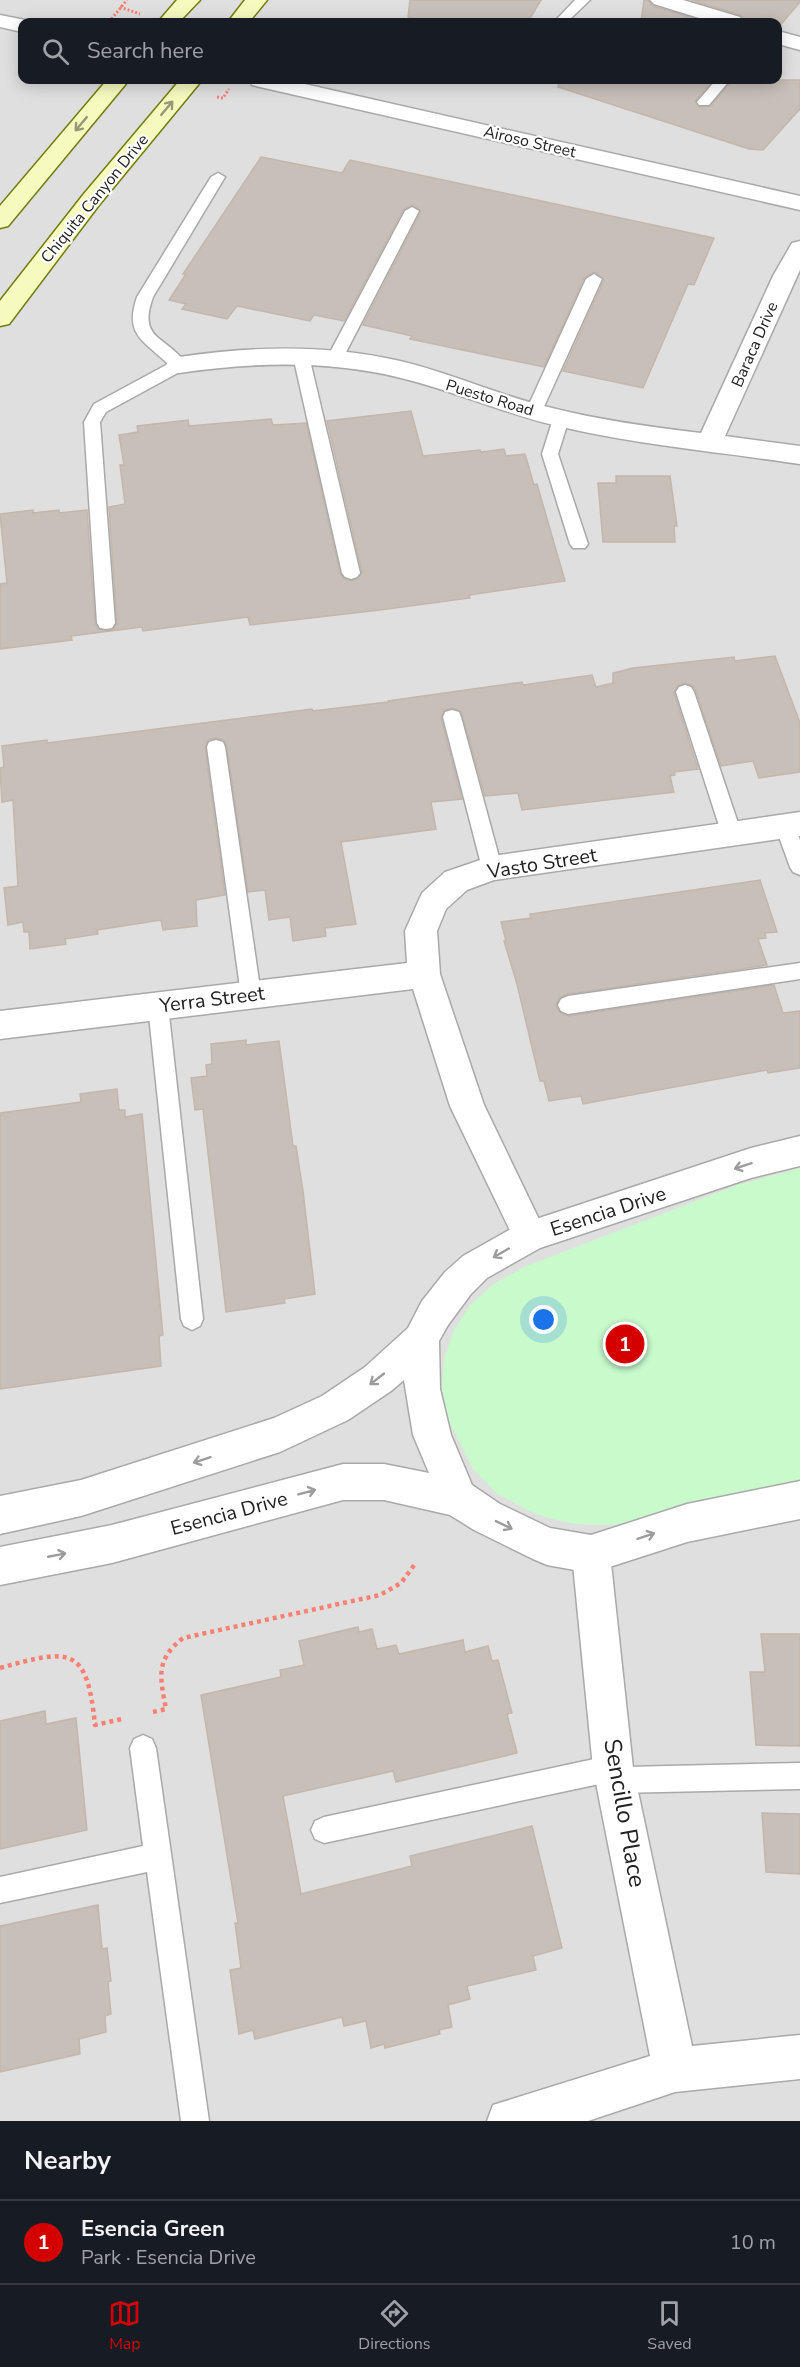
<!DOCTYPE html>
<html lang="en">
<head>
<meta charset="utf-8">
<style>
  body { margin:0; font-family:"Nunito Sans",sans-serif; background:#242831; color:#f1f3f6 }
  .you { position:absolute; left:544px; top:1320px; width:21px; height:21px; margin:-15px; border:4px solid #fff; border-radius:50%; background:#1a73e8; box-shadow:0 0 0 9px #1a73e833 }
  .badge { display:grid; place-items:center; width:39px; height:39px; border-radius:50%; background:#d40000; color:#fff; font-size:20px; font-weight:700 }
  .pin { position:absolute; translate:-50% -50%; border:3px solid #fff; box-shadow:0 2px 6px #0006 }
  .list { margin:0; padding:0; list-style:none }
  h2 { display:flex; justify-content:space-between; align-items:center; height:78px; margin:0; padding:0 24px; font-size:26px }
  h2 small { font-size:20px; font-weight:400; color:#9ea1a6 }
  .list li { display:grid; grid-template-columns:39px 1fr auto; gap:18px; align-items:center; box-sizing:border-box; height:84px; padding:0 24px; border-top:2px solid #363941 }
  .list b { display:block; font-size:22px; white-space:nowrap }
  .list p { margin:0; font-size:20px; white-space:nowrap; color:#9ea1a6 }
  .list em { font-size:20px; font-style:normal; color:#9ea1a6 }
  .icon { flex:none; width:33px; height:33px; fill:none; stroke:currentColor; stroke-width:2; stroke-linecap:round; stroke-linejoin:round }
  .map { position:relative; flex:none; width:800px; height:2121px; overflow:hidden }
  .search { position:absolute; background:#171b24; box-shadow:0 3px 15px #0003; left:18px; right:18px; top:18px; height:66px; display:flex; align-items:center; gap:15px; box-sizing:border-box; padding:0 21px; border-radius:12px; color:#9ea1a6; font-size:22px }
  .sheet { height:162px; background:#171b24 }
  nav { display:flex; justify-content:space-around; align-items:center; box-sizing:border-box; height:84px; border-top:2px solid #363941; background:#171b24; font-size:16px; color:#9ea1a6 }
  nav a { display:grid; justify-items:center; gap:3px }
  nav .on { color:#d40000 }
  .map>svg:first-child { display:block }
</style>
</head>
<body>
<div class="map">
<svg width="800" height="2121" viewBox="0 0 800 2121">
  <rect width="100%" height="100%" fill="#f2efe9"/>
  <!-- residential -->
  <path fill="#e0dfdf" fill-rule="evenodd" d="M0,0h800v2121h-800zM22,22h756v58h-756z"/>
  <!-- park -->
  <path fill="#c8facc" d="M800,1168v316l-16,1 -169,40 -41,-1 -26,-6 -21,-8 -31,-17 -23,-24 -24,-48 -7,-33 2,-30 10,-28 16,-25 25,-22 29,-16 213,-82z"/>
  <!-- building -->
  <path fill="#c7bfb8" stroke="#c4b6ab" stroke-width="1.5" d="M410,0h131l-13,22h-92l-28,-5z
    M644,0h4l5,6 53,16h-65z
    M691,0h109v2l-23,27v-7h-32l-4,-7z
    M559,80h154l-18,21 4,6 12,-1 21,-26h68v29l-37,41 -14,-1 -191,-62z
    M261,157l81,16 8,-13 364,78 -20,47 -6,-1 -45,104 -80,-17 41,-91 -9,-8 -11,6 -40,89 -134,-28 2,-3 -49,-11 58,-113 -8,-7 -10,5 -59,111 -30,-6 -4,6 -73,-15 -10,13 -45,-10 4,-5 -17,-4 17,-26h-3z
    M411,411l12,45 57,-6 1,2 23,-3 2,7 19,-2 9,31 3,-1 28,97 -96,14 1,3 -90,12 -130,15 -2,-8 -105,14 -1,-4 -71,9 1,4 -72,9v-65l7,-1 -7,-69 33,-4v3l26,-3v3l28,-3 8,113 3,6 8,2 6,-1 5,-6 -8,-117 16,-3 -5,-39h4l-5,-30 19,-3 -1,-6 51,-6 1,6 82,-7 2,6 33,-2 34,150 4,6 8,2 7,-3 3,-6 -35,-151z
    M616,476h54l7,50h-3l1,16h-72l-5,-59h18z
    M775,656l25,67v49l-41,6 -6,-17 -32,5 -25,-75 -4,-6 -8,-2 -7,3 -3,7 24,76 -24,3 1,3 -5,1 4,16 -152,18 -4,-17 -33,3 -24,-85 -8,-3 -9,2 -3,8 21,81 -31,3 5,27 -95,13 15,82 -31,4 1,8 -33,5 -3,-24 -21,3 -4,-30 -17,2 -21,-145 -3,-7 -9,-2 -7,2 -3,7 20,148 -29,5 1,26 -34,4 -2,-10 -64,10 1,4 -33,5 1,5 -36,5 -1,-17h-5l-1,-10 -15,3 -4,-37 14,-2 -5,-86 -11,2 -2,-34 4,-1 -2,-21 45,-6v3l265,-34 1,2 75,-9v-1l134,-19 1,3 69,-10 4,12 17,-4v-10l20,-5 101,-11 1,4z
    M760,880l17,52 -12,1 1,5 -8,1 9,26 -199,29 -9,4 -3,8 4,7 8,3 206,-31 9,28 17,-2v57l-32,5 -1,-3 -184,34 -2,-8 -32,5 -5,-20h-4l-23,-97 -13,-43h2l-5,-19 30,-4 -1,-4z
    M246,1040v5l33,-4 14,105h3l7,45 12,103 -31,5 1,4 -59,9 -23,-203 -8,1 -4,-32 16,-2 -1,-11 6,-1 -1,-20z
    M117,1089l2,21h6v7l17,-3 21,221 -4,1 2,30 -161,23v-276l81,-11 -1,-8z
    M358,1627l1,5 13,-3 5,20 19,-4 3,9 64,-14 2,12 23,-6 4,15 6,-1 14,53 -5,1 10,39 -121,29 -3,-11 -110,25 18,98 111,-28 -2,-10 122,-30 30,122 -29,8 3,14 -69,16 3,13 -22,6 4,22 -13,3 1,4 -55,14 -1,-4 -13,4 -5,-27 -22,5 -2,-9 -87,22 -2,-9 -14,4 -9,-64 11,-2 -6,-45h3l-37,-228 80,-18 -1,-7 24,-5 -5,-24z
    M761,1634h39v112l-44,-1 -6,-73h15z
    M45,1711l1,13 30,-6 11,112 -87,19v-128z
    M762,1813l38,1v60l-34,-2z
    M98,1905l4,44 5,-1 4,33 -3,1 3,32 -6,2 1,16 -27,7 1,15 -80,18v-146z"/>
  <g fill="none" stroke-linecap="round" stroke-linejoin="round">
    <!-- service casing -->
    <g stroke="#a9a9a9" stroke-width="3">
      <path id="service" d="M575,0h15l-23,22h-13z
        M716,80h14l-21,25h-10l-2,-3z
        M218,173l7,4 -72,120c-16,44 14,38 34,68l-2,4 -79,43 -6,10 15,201 -3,5 -6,1 -6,-1 -3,-5 -13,-201 10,-18 74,-40c-25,-24 -44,-29 -31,-67l74,-120z
        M412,207l7,4 -76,147 -8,5 -6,-1 -2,-4 78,-147z
        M594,274l8,5 -60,132 -2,4h-12l-2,-4 60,-132z
        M301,351l8,5 51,217 -3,4 -6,2 -6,-2 -3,-4 -49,-217z
        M561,414l6,1 2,4 -11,35 30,90 -3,4h-12l-3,-4 -28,-90 11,-35 2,-4z
        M685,685l6,2 3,5 48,143 -3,5 -7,3 -7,-3 -3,-5 -46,-143 3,-5z
        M452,710l7,2 2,5 41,151 -3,5 -7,3 -7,-3 -3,-5 -39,-151 2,-5z
        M216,740l7,2 2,5 36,248 -3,6 -7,3 -7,-3 -3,-6 -34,-248 2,-5z
        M785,818l7,3 8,19v35l-7,-3 -3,-5 -15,-41 3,-5z
        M800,963v16l-232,35 -7,-3 -3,-6 3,-6 7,-3z
        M158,997l7,3 3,6 35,313 -3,7 -8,4 -8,-4 -3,-7 -33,-313 3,-6z
        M143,1735l9,4 4,9 53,373h-28l-34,-249 -147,31v-26l143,-31 -13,-98 4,-9z
        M613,1755l9,4 4,8 174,-4v26l-184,4 -9,-4 -3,-6 -280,60 -9,-4 -4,-9 4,-9 9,-4z"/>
    </g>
    <!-- minor casing -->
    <g stroke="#a9a9a9" stroke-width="3">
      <path id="minor" d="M650,0h33l57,17 3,5h-31l-58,-18z
        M778,31l22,6v13l-22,-6z
        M800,241v29l-75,166 75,10v18c-80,-12 -160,-19 -238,-37 -55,-12 -107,-36 -161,-49 -73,-18 -148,-16 -222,-5l-9,-2 -4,-6 4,-6 9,-2c74,-11 148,-13 221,4 51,12 98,34 148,46 50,13 102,20 153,26l72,-157 19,-33z
        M800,812v24l-306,44 -27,10 -21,19 -9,22 3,43 44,131 63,131 -5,11 -12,5 -12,-5 -68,-141 -37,-117 -413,50v-28l407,-48 -2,-32 17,-38 23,-21 47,-16z
        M591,1535l14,5 5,14 23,214 59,278 108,-11v44l-125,13 -87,29h-101l6,-16 157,-49 -57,-288 -21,-214 5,-14z"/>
    </g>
    <!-- tertiary casing -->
    <g stroke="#a9a9a9" stroke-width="3">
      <path id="tertiary" d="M0,15l30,6v1h-8v10l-22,-5z
        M249,80h38l513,116v14l-540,-123 -8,-2z
        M800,1136v30l-49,12 -211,70 -53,30 -16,16 -23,31 -9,16 1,48 11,46 21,50 28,19 50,24 41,7 96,-31 113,-23v38l-113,23 -96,31 -44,-8 -14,-6 -59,-29 -24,-15 -66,-15h-41l-231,63 -112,22v-38l112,-22 231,-61h41l45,9 -16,-38 -9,-55 -13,11 -43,29 -68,32 -199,64 -81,18v-38l81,-16 193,-62 48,-22 43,-29 43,-39 14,-27 23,-29 18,-16 55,-31 233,-77z"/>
    </g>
    <!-- secondary casing -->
    <g stroke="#707d05" stroke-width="3">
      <path id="secondary" d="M177,0h23l-21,22h-21z
        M245,0h22l-18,22h-21z
        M107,80h22l-121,146 -8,2v-22z
        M180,80h22l-103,125 -90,119 -9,2v-25l83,-106z"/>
    </g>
    <!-- path-far1 -->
    <path stroke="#fa8072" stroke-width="3" stroke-dasharray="2 2" stroke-linecap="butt" d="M120,7l20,7
      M109,22l18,-22
      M217,97l6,1 6,-9"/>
    <!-- path -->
    <path stroke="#fa8072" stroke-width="4.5" stroke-dasharray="4 4" stroke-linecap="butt" d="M0,1668c71,-20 87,-22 95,57l27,-6
      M153,1712l13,-3c-6,-32 -11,-49 17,-71l197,-43 21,-12 14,-19"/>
    <!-- service -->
    <use href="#service" fill="#fff" fill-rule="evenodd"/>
    <!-- minor -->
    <use href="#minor" fill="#fff" fill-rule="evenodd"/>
    <!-- tertiary -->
    <use href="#tertiary" fill="#fff" fill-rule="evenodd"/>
    <!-- secondary -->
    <use href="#secondary" fill="#f7fabf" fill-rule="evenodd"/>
  </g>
  <!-- one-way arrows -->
  <defs><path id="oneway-shaft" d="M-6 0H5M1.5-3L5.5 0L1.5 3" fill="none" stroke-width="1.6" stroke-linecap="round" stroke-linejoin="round" transform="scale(1.5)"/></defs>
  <g stroke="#979978">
    <use href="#oneway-shaft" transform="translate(167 108) rotate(-50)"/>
    <use href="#oneway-shaft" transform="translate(81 124) rotate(130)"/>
  </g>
  <g stroke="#9c9c9c">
    <use href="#oneway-shaft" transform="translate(743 1166) rotate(162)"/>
    <use href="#oneway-shaft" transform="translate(501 1253) rotate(150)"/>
    <use href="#oneway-shaft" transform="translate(377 1379) rotate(142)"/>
    <use href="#oneway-shaft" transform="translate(202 1460) rotate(162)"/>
    <use href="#oneway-shaft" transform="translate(307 1492) rotate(-15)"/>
    <use href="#oneway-shaft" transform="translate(504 1525) rotate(26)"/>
    <use href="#oneway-shaft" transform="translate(646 1536) rotate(-18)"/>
    <use href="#oneway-shaft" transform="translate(57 1555) rotate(-11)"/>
  </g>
  <g text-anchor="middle" stroke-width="4.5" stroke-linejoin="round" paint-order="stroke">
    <!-- far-street labels -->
    <g font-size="16" fill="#222" stroke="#fff">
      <text transform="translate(530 141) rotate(13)" y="6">Airoso Street</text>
      <text transform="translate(94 198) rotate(-51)" y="6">Chiquita Canyon Drive</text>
      <text transform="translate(754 344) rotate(-66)" y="6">Baraca Drive</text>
      <text transform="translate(490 397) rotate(17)" y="6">Puesto Road</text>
    </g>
    <!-- street labels -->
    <g font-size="20" fill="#222" stroke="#fff">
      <text transform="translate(542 863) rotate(-9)" y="7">Vasto Street</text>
      <text transform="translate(212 999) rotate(-7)" y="7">Yerra Street</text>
      <text transform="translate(608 1211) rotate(-18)" y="7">Esencia Drive</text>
      <text transform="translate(229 1513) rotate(-15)" y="7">Esencia Drive</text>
    </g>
    <!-- near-street labels -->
    <g font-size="24" fill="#222" stroke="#fff">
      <text transform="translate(625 1813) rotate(80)" y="8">Sencillo Place</text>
    </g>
  </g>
</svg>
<div class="you"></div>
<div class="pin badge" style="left:625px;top:1344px">1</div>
<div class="search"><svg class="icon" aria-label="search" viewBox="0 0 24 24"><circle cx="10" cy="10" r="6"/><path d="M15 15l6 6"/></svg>Search here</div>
</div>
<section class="sheet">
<h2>Nearby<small></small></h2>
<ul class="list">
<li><span class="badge">1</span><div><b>Esencia Green</b><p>Park · Esencia Drive</p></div><em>10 m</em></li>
</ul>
</section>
<nav>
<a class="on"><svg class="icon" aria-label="map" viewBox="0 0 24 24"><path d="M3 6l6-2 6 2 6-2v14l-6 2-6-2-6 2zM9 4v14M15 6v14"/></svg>Map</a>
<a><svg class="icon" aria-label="directions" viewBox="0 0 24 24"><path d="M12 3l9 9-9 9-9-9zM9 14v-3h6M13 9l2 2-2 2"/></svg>Directions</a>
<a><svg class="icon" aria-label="saved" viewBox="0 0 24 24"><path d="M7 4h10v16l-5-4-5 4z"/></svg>Saved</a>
</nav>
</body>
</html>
